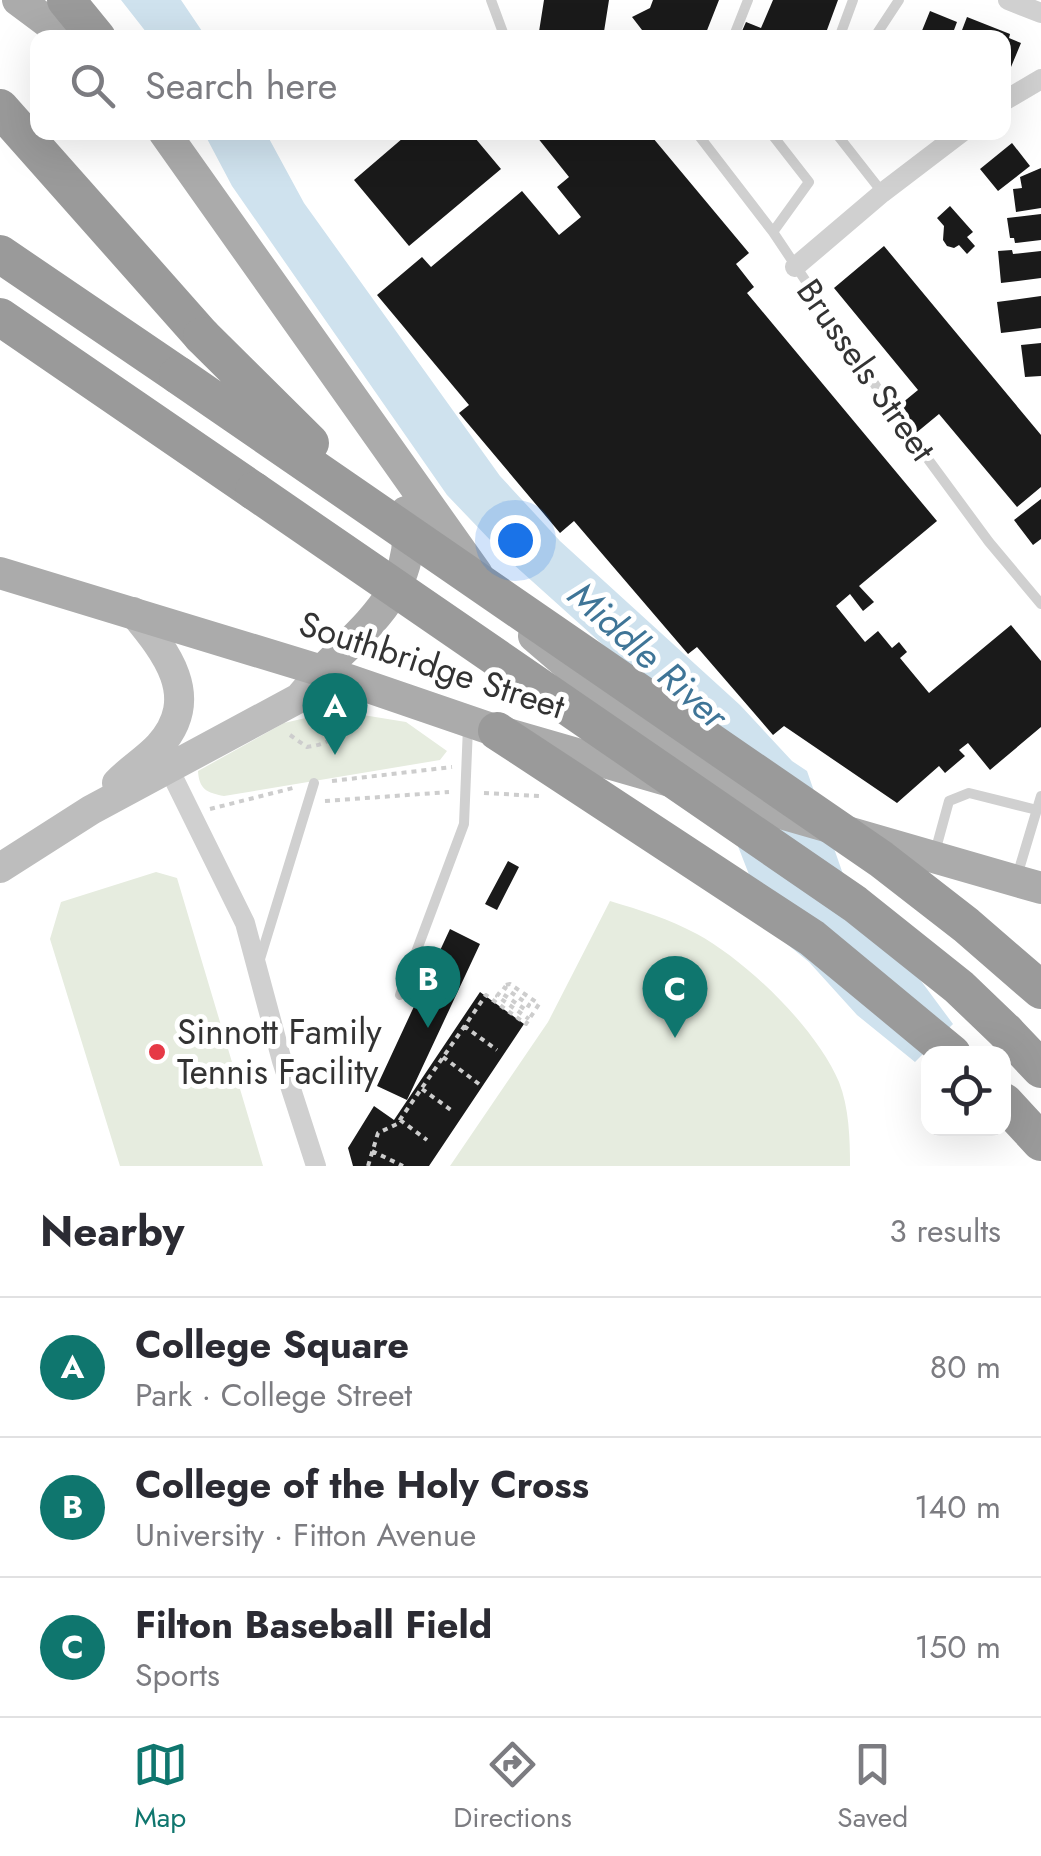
<!DOCTYPE html>
<html lang="en">
<head>
<meta charset="utf-8">
<style>
  body { margin:0; font-family:Jost,sans-serif; background:#f2f2f3; color:#2b2b33 }
  .controls { position:absolute; right:30px; bottom:30px; display:grid; overflow:hidden; border-radius:20px; box-shadow:0 10px 40px #0002 }
  .controls button { width:90px; height:90px; display:grid; place-items:center; padding:0; border:0; border-bottom:2px solid #e1e1e2; background:#fff; color:#2b2b33; font:50px sans-serif }
  .you { position:absolute; left:515px; top:540px; width:35px; height:35px; margin:-25px; border:8px solid #fff; border-radius:50%; background:#1a73e8; box-shadow:0 0 0 15px #1a73e833 }
  .badge { display:grid; place-items:center; width:65px; height:65px; border-radius:50%; background:#0f766e; color:#fff; font-size:32px; font-weight:700 }
  .pin { position:absolute; translate:-50% -82px; filter:drop-shadow(0 2px 5px #0008) }
  .pin::after { content:''; position:absolute; top:52px; width:35px; height:30px; background:inherit; clip-path:polygon(0 0,100% 0,50% 100%) }
  .list { margin:0; padding:0; list-style:none }
  h2 { display:flex; justify-content:space-between; align-items:center; height:130px; margin:0; padding:0 40px; font-size:42px }
  h2 small { font-size:32px; font-weight:400; color:#7c7c81 }
  .list li { display:grid; grid-template-columns:65px 1fr auto; gap:30px; align-items:center; box-sizing:border-box; height:140px; padding:0 40px; border-top:2px solid #e1e1e2 }
  .list b { display:block; font-size:38px; white-space:nowrap }
  .list p { margin:0; font-size:32px; white-space:nowrap; color:#7c7c81 }
  .list em { font-size:32px; font-style:normal; color:#7c7c81 }
  .icon { flex:none; width:55px; height:55px; fill:none; stroke:currentColor; stroke-width:2; stroke-linecap:round; stroke-linejoin:round }
  .map { position:relative; flex:none; width:1041px; height:1166px; overflow:hidden }
  .search { position:absolute; background:#fff; box-shadow:0 10px 40px #0002; left:30px; right:30px; top:30px; height:110px; display:flex; align-items:center; gap:25px; box-sizing:border-box; padding:0 35px; border-radius:20px; color:#7c7c81; font-size:38px }
  .sheet { height:550px; background:#fff }
  nav { display:flex; justify-content:space-around; align-items:center; box-sizing:border-box; height:140px; border-top:2px solid #e1e1e2; background:#fff; font-size:28px; color:#7c7c81 }
  nav a { display:grid; justify-items:center; gap:5px }
  nav .on { color:#0f766e }
  .map>svg:first-child { display:block }
</style>
</head>
<body>
<div class="map">
<svg width="1041" height="1166" viewBox="0 0 1041 1166">
  <rect width="100%" height="100%" fill="#fff"/>
  <!-- green -->
  <path fill="#e6ecdf" d="M323,714l40,1 43,7 41,29 -7,9 -216,36c-17,-3 -25,-7 -26,-25l86,-48z
    M156,872l21,6 86,288h-143l-70,-227 11,-37z
    M610,901c30,9 59,18 87,33 51,28 119,94 142,148 10,25 11,57 11,84h-400l98,-144z"/>
  <!-- water -->
  <path fill="#cfe2ee" d="M121,0h60l25,37h-56z
    M204,133h62l38,70 196,273 60,65 180,164 52,56 15,10 37,106 109,147 -38,38 -58,-47 -48,-53 -38,-31 -81,-208 -177,-159 -66,-69 -215,-309z"/>
  <!-- building -->
  <path fill="#1a1a1a" d="M544,0h65l-6,38h-65z
    M653,0h66l-15,38h-43l-19,-8 -10,-13 18,-9z
    M773,0h65l-14,38h-85l7,-16 15,6z
    M930,11l27,11 -6,16h-32z
    M967,17l43,17 -1,4 12,5 -10,24 -7,-3v-26h-45z
    M410,132h60l31,37 -92,77 -55,-66z
    M533,132h115l101,121 -13,11 18,23 -7,6 190,228 -78,65 15,16 -11,9 -13,-17 -14,12 29,36 13,-11 14,17 7,-6 8,10 -7,6 29,35 82,-68 30,36v66l-51,43 -22,-27 -9,7 6,6 -20,17 -6,-7 -42,37 -113,-77 -11,9 -76,-88 -9,7 -114,-133 -14,12 -101,-120 10,-8 -92,-110 45,-38 9,10 91,-76 37,44 22,-18 -24,-30 12,-10z
    M1012,143l18,23 -32,25 -18,-22z
    M1041,168v40l-25,4 -3,-23 9,-1 -2,-11z
    M950,206l23,26 -6,5 8,9 -8,8 -8,-9 -5,3 -7,-2 -4,-6 1,-14 -7,-8z
    M1041,214v26l-26,3 -1,-5h-4l-3,-20z
    M884,246l157,189v52l-24,20 -78,-93 -23,19 -20,-25 22,-18 -84,-102z
    M1012,250l1,4 28,-3v27l-40,5 -3,-32z
    M1041,296v32l-40,5 -4,-31z
    M1041,343v33l-16,1 -4,-32z
    M1041,499v40l-8,6 -19,-25z
    M508,861l11,6 -22,43 -12,-6z
    M450,929l30,15 -73,156 -30,-14z
    M480,992l44,32 -95,142h-76l-5,-18 26,-42 20,14z"/>
  <g fill="none" stroke-linecap="round" stroke-linejoin="round">
    <!-- path -->
    <path stroke="#cdcdcd" stroke-width="4" stroke-dasharray="5 5" stroke-linecap="butt" d="M290,735l17,12c21,-3 29,-8 37,-29
      M332,781l120,-14
      M484,793l55,3
      M325,801l124,-9
      M210,809l83,-21
      M464,1026l33,24
      M443,1057l36,27
      M422,1089l29,21
      M400,1120l27,20
      M372,1151l31,15
      M368,1166l10,-33 19,-9 89,-129 40,29 13,-20 -29,-20 -8,2 27,19 -3,5 -26,-18 -3,4 32,23"/>
    <!-- lane -->
    <path stroke="#d0d0d0" stroke-width="10" d="M491,0l14,38
      M733,38l15,-38
      M839,38l14,-38
      M874,38l25,-38
      M696,132l77,100 121,181 95,129 52,62
      M770,132l39,50 -36,50
      M835,132l47,60
      M935,852l14,-51 20,-8 68,17
      M1017,876l24,-80
      M260,959l54,-176
      M400,995l64,-171 4,-97"/>
    <!-- street -->
    <path stroke="#d0d0d0" stroke-width="20" d="M1008,0l33,13
      M1004,101l37,-22
      M795,267l87,-74 80,-61
      M169,769l76,154 37,138 34,105"/>
    <!-- secondary -->
    <path stroke="#bdbdbd" stroke-width="30" d="M117,783c13,-14 29,-23 42,-37 44,-49 7,-94 -26,-134
      M0,868l91,-58 208,-112 23,-27"/>
    <!-- primary -->
    <path stroke="#ababab" stroke-width="32" d="M18,0l51,38
      M164,132l313,442
      M0,573l322,98 175,60 544,157
      M534,636l91,78 119,75
      M322,671c46,-47 98,-85 84,-159"/>
    <!-- highway -->
    <path stroke="#9a9a9a" stroke-width="38" d="M66,0l31,38
      M0,108l202,228
      M0,254l178,121
      M0,317l254,174
      M497,731l315,207 140,116
      M1006,1032l35,37
      M1004,1102l37,40"/>
    <!-- highway-bridge -->
    <path stroke="#9a9a9a" stroke-width="38" d="M202,336l108,107
      M178,375l703,484 85,66 75,65
      M254,491l601,413 104,83 47,45"/>
  </g>
  <!-- markers -->
  <circle fill="#e63946" stroke="#fff" stroke-width="4" cx="157" cy="1052" r="10"/>
  <g text-anchor="middle" stroke-width="10" stroke-linejoin="round" paint-order="stroke">
    <!-- street labels -->
    <g font-size="35" fill="#333" stroke="#fff">
      <text transform="translate(866 370) rotate(55)" y="12">Brussels Street</text>
      <text transform="translate(432 665) rotate(18)" y="12">Southbridge Street</text>
    </g>
    <!-- poi labels -->
    <g font-size="35" fill="#333" stroke="#fff" text-anchor="start">
      <text x="177" y="1044">Sinnott Family<tspan x="177" dy="40">Tennis Facility</tspan></text>
    </g>
    <!-- water labels -->
    <g font-size="38" font-style="italic" fill="#3f7597" stroke="#fff">
      <text transform="translate(648 655) rotate(42)" y="13">Middle River</text>
    </g>
  </g>
</svg>
<div class="controls">
<button><svg class="icon" aria-label="locate" viewBox="0 0 24 24"><circle cx="12" cy="12" r="6"/><path d="M12 2v4M12 18v4M2 12h4M18 12h4"/></svg></button>
</div>
<div class="you"></div>
<div class="pin badge" style="left:335px;top:755px">A</div>
<div class="pin badge" style="left:428px;top:1028px">B</div>
<div class="pin badge" style="left:675px;top:1038px">C</div>
<div class="search"><svg class="icon" aria-label="search" viewBox="0 0 24 24"><circle cx="10" cy="10" r="6"/><path d="M15 15l6 6"/></svg>Search here</div>
</div>
<section class="sheet">
<h2>Nearby<small>3 results</small></h2>
<ul class="list">
<li><span class="badge">A</span><div><b>College Square</b><p>Park · College Street</p></div><em>80 m</em></li>
<li><span class="badge">B</span><div><b>College of the Holy Cross</b><p>University · Fitton Avenue</p></div><em>140 m</em></li>
<li><span class="badge">C</span><div><b>Filton Baseball Field</b><p>Sports</p></div><em>150 m</em></li>
</ul>
</section>
<nav>
<a class="on"><svg class="icon" aria-label="map" viewBox="0 0 24 24"><path d="M3 6l6-2 6 2 6-2v14l-6 2-6-2-6 2zM9 4v14M15 6v14"/></svg>Map</a>
<a><svg class="icon" aria-label="directions" viewBox="0 0 24 24"><path d="M12 3l9 9-9 9-9-9zM9 14v-3h6M13 9l2 2-2 2"/></svg>Directions</a>
<a><svg class="icon" aria-label="saved" viewBox="0 0 24 24"><path d="M7 4h10v16l-5-4-5 4z"/></svg>Saved</a>
</nav>
</body>
</html>
